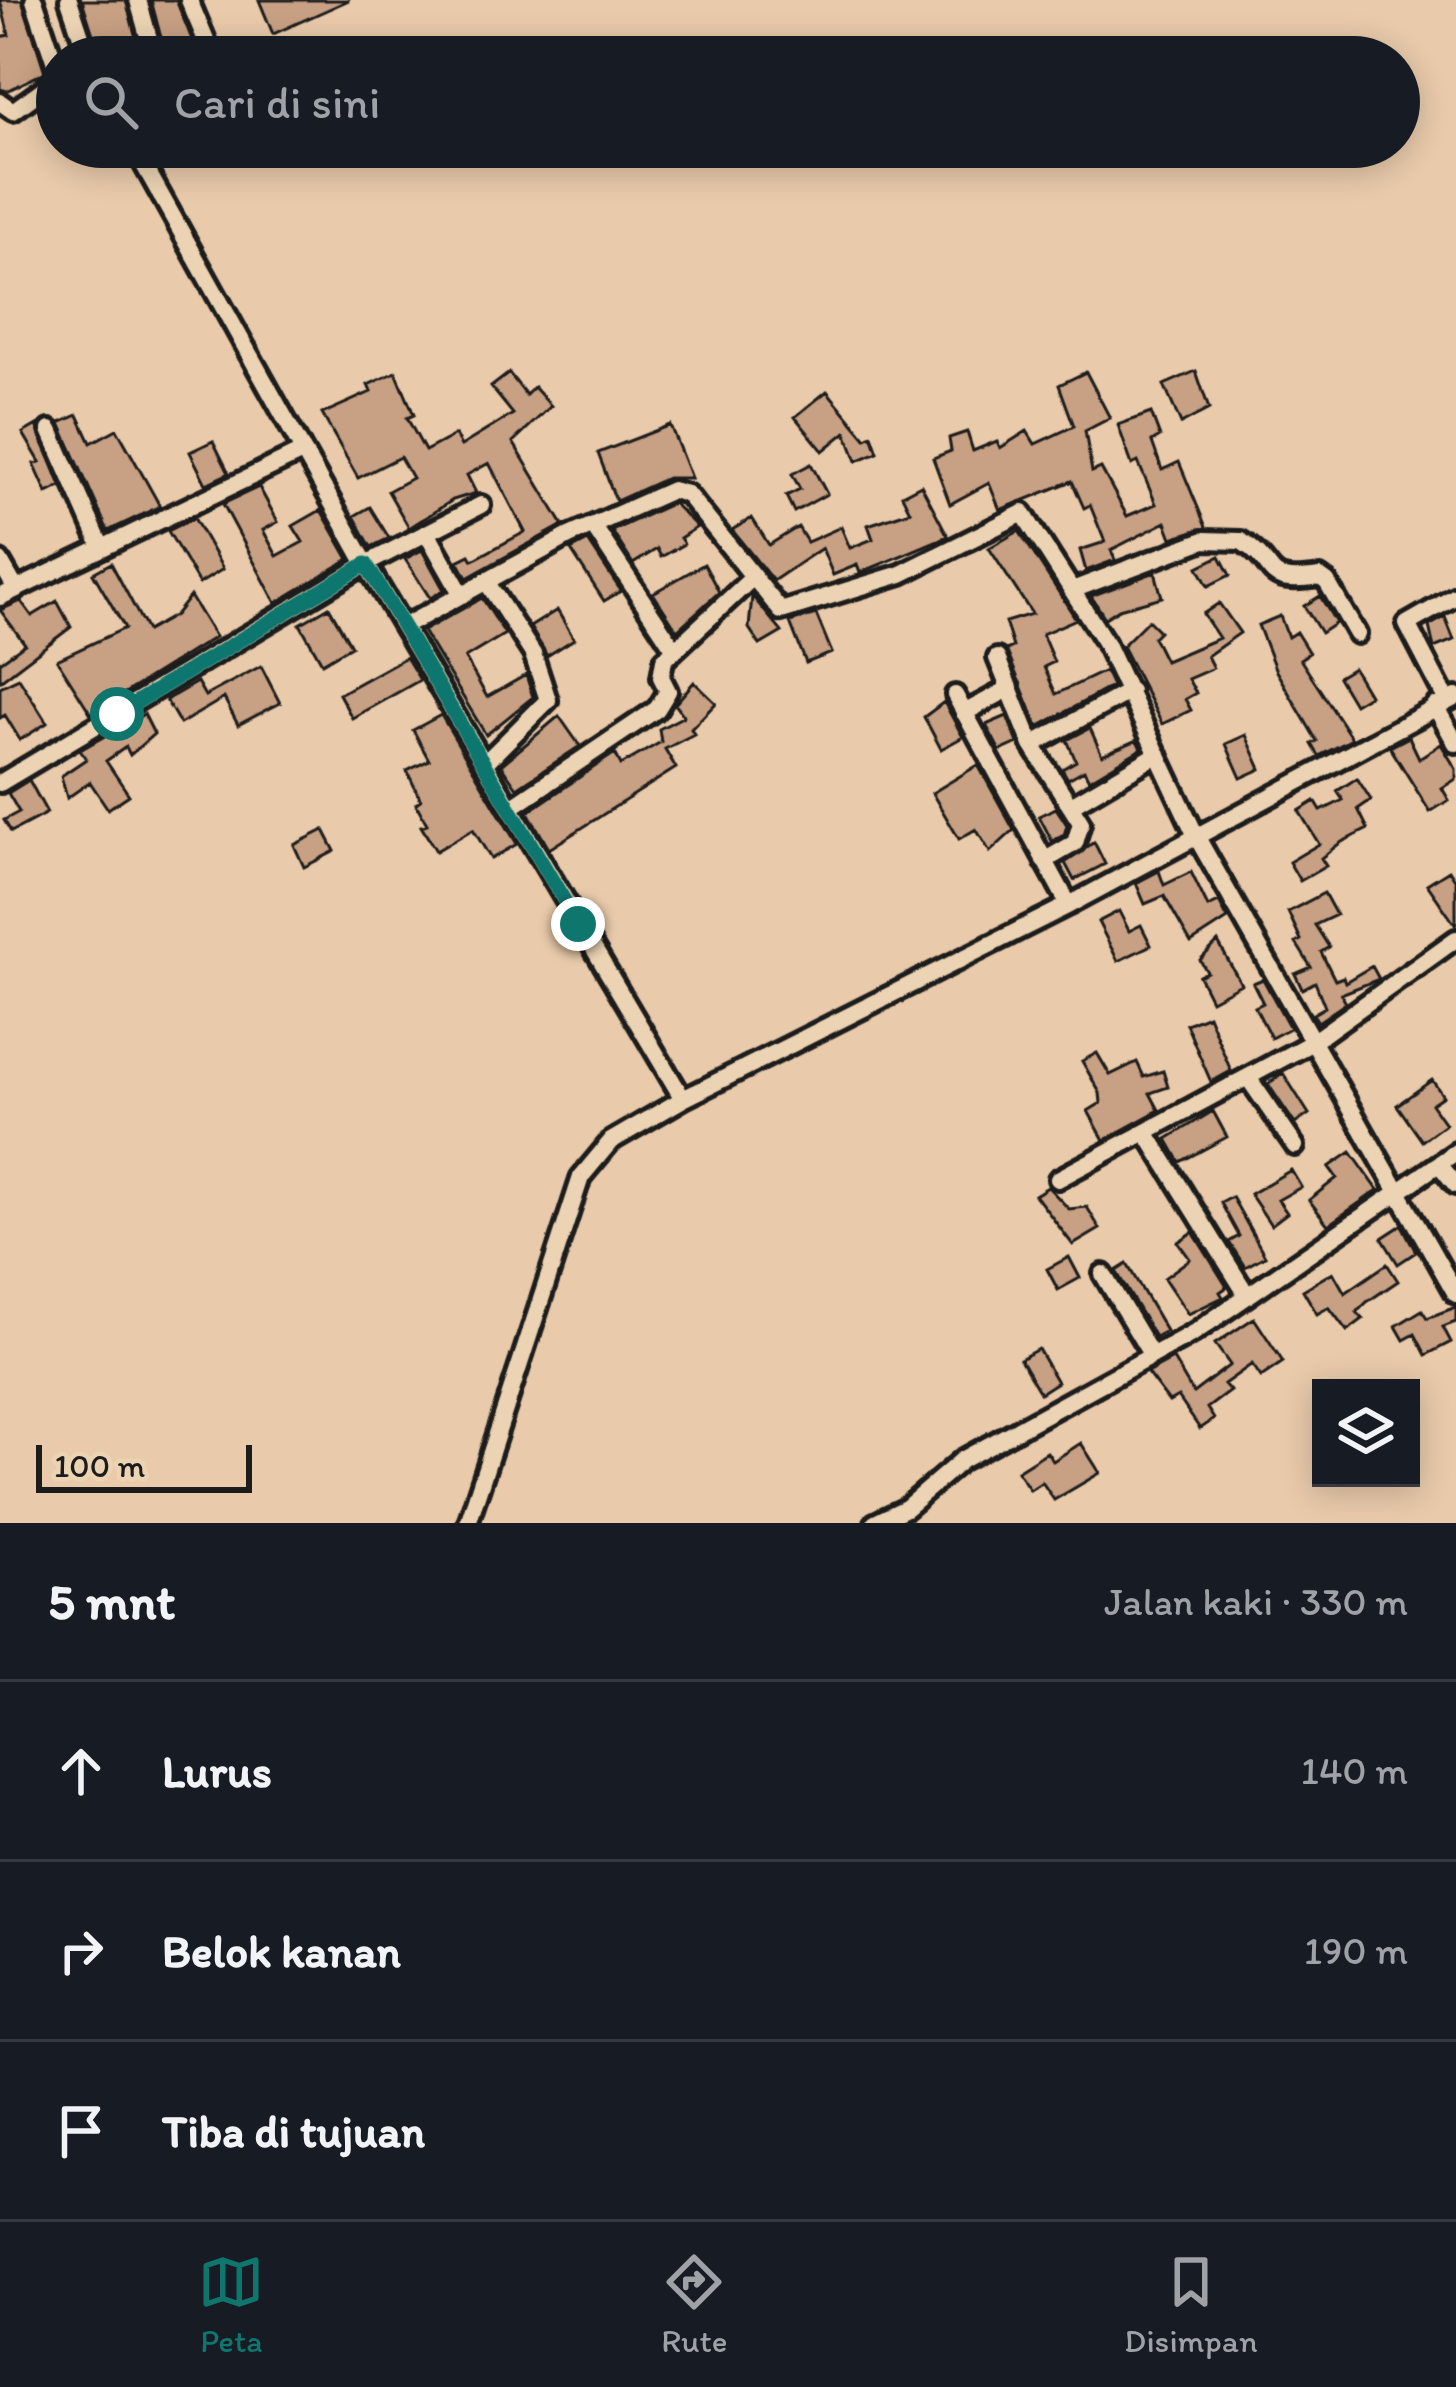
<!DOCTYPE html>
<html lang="id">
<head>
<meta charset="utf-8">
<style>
  body { margin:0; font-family:Itim,sans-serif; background:#242831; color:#f1f3f6 }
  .controls { position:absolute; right:36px; bottom:36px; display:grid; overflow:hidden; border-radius:0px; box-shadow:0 6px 30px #0003 }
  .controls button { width:108px; height:108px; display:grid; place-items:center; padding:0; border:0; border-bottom:3px solid #363941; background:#171b24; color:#f1f3f6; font:60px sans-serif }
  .scale { position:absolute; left:36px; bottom:30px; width:216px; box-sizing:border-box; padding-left:12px; border:6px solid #1c1c1c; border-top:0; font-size:33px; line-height:42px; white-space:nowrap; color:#1c1c1c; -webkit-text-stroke:9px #ebd3b3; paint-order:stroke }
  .stop { position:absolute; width:36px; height:36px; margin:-27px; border:9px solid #0f766e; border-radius:50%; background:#fff }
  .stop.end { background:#0f766e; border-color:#fff; box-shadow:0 3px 12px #0008 }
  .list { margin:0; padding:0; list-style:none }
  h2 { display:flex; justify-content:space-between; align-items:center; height:156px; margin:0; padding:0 48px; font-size:51px }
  h2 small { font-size:39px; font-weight:400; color:#9ea1a6 }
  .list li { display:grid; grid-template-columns:78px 1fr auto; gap:36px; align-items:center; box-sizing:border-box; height:180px; padding:0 48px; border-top:3px solid #363941 }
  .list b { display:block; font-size:45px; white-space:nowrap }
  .list em { font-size:39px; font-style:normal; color:#9ea1a6 }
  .icon { flex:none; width:66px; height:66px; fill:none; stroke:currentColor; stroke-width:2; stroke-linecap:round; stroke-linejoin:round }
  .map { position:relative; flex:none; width:1456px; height:1523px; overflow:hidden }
  .search { position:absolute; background:#171b24; box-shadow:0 6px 30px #0003; left:36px; right:36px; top:36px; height:132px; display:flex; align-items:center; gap:30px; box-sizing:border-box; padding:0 42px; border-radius:66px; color:#9ea1a6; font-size:45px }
  .sheet { height:696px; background:#171b24 }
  nav { display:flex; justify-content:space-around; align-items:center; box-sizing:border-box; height:168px; border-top:3px solid #363941; background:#171b24; font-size:33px; color:#9ea1a6 }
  nav a { display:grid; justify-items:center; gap:6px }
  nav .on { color:#0f766e }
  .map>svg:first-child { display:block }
</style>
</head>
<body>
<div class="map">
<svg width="1456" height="1523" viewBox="0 0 1456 1523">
  <rect width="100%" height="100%" fill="#e9caaa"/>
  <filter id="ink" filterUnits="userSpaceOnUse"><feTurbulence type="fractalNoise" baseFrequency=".00833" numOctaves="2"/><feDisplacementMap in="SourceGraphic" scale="24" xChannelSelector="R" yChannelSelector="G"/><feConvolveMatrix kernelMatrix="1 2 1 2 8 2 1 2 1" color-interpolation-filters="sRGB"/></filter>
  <g filter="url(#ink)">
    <!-- building -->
    <path fill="#c8a083" stroke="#1c1c1c" stroke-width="3" d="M0,0h22l23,72 -38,19 -7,-2v-52l9,-2z
      M82,0h44l15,57h-41z
      M151,0h25l23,57h-33z
      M259,0h90l-76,34z
      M1196,371l13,38 -28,15 -17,-39z
      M396,372l18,43 -7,3 18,33 30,-16 6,11 52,-32 -22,-27 18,-14 17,22 8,-8 17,19 -38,36 50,83 -96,53 -9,-17 12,-6 3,5 52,-28 -36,-69 -22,12 9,18 -23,7 -44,28 -21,-37 24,-13 -12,-21 -42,21 -36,-64 49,-22 -3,-7z
      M1086,372l24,46 -25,13 7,41 9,-4 26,48 29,-12 -18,-42 -6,3 -14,-40 33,-12 9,24 -8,5 10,28 17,-8 27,65 -34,11 -6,-16 -55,28 4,10 -29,11 -6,-21 25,-8 -15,-37 -6,3 -12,-27 -72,29 -11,-27 -39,21 -17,-46 18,-7 -2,-13 18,-6 6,19 24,-10 3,7 27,-17 8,13 39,-18 -15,-41z
      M827,391l39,47 6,-3 6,17 -21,9 -11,-29 -23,19 -28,-34z
      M78,415l13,28 26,-14 43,77 -52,25 -48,-108z
      M37,425l24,61 -14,7 -13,-29 6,-2 -17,-29z
      M670,425l21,53h-24l-51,23 -18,-48z
      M213,441l16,32 -23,11 -16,-32z
      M811,464l16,30 -33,18 -8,-16 14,-7 -8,-15z
      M921,485l27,51 -88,37 -3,-8 -24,10 -11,-27 -49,33 -41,-51 20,-12 17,27 29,-18 9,15 34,-15 9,21 23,-9 -5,-14 42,-14 -8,-16z
      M259,487l19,35 -15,8 14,26 26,-14 -10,-16 28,-16 28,49 -73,44 -53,-99z
      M673,503l24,24 -17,11 4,6 -23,13 -4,-8 -24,15 -21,-33z
      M370,507l19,31 -18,9 -17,-31z
      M194,518l29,51 -24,15 -31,-53z
      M1019,531l57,88 -34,15 12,28 -10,5 12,27 49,-23 7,15 -74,41 -32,-77 7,-3 -8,-25 27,-8 -43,-66z
      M588,541l33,50 -17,10 -33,-51z
      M422,550l22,40 -14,8 -25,-39z
      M1220,556l10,19 -22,11 -10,-19z
      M111,563l36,68 28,-16 15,-19 25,41 -124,77 -34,-54 68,-32 -32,-55z
      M704,564l15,28 -42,38 -24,-37z
      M1155,572l7,25 -43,12 -14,9 -14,-22z
      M752,596l30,36 -22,13 -11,-17z
      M1320,596l16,27 -15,10 -17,-27z
      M482,598l23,36 -40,24 22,39 39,-22 7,22 -47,38 -63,-104z
      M21,601l11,15 25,-15 14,26 -71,54v-19l25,-18 -25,-34z
      M1219,603l21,30 -33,23 6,12 -25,11 8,14 -11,6 6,11 -29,14 -40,-78 26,-26 11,11 -6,6 12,24 54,-23 -16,-24z
      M329,607l22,39 -29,17 -22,-39z
      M557,610l17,29 -27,17 -17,-29z
      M816,614l16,39 -26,10 -16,-41z
      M1280,616l8,21 8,-5 13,21 -9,6 52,80 -33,17 -7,-12 5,-3 -41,-70 -18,-46z
      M1445,617l9,23 -20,8 -5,-22z
      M406,657l14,23 -68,38 -13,-24z
      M261,666l19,37 -42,22 -14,-27 -44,26 -14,-24 31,-18 8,14z
      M1353,668l16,27 -15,9 -16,-27z
      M19,678l28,45 -27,17 -15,-25 -5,3v-31z
      M694,682l22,21 -25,26 3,5 -29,15 11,19 -127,81 -21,-37 87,-59 6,12 40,-23 -2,-13 25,-13 -9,-12z
      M944,702l19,35 -22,12 -17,-32z
      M144,714l10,20 -24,21 -4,-8 -20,14 23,34 -21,14 -18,-27 -23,16 -6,-22 25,-17 -6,-9z
      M441,715l76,129 -26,15 -18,-30 -37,22 -15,-25 6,-2 -11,-20 5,-4 -14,-29 22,-11 -16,-30z
      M559,716l21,30 -63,42 -16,-23z
      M1007,716l11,27 -18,8 -14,-26z
      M1090,728l12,27 35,-15 4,9 -52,31 -5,-10 -16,9 -6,-10 14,-8 -9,-21z
      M1246,735l15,34 -20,9 -15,-34z
      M1409,737l10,21 22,-14 15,25v10l-14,9 7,12 -19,12 -40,-65z
      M978,765l36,65 -24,22 -14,-23 -17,10 -27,-46z
      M1357,778l14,22 -13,9 10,20 -28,14 -19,15 5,8 -26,15 -11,-19 30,-18 -20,-33 16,-10 6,10 22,-11 -6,-9z
      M29,780l18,33 -36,19 -7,-12 15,-8 -11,-19z
      M1056,808l11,17 -3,10 -12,6 -13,-25z
      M324,830l11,21 -31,16 -10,-22z
      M1094,842l11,22 -31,16 -9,-17z
      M1449,870l7,11v45l-29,-42z
      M1159,871l5,14 27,-13 17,35 11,-5 9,17 -37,24 -27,-47 -19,8 -9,-21z
      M1324,893l12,22 -21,10 14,22 -8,5 14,28 8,-3 2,5 27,-16 7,13 -38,15 5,9 -28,19 -5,-8 12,-7 -10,-25 -13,7 -7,-15 16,-7 -15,-24 5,-3 -13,-28z
      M1119,911l10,20 12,-6 10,20 -33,16 -20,-39z
      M1218,942l23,42 -30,16 -12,-24 8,-4 -7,-12z
      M1263,979l27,49 -19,10 -16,-31 8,-4 -10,-20z
      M1208,1015l23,56 -20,11 -25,-58z
      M1097,1053l13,22 27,-13 7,15 19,-6 5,16 -18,6 9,17 -55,30 -16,-29 13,-8 -1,-10 -18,-32z
      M1283,1073l26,41 -14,10 -27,-40z
      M1432,1080l11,16 -12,8 14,20 -23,17 -25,-36z
      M1213,1111l14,26 -47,25 -13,-23z
      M1351,1152l27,38 -50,35 -19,-25 28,-22 -8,-11z
      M1291,1170l10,17 -23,13 9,13 -16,12 -21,-31z
      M1048,1187l21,22 18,-2 13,22 -27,16 -38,-50z
      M1232,1197l33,59 -20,11 -16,-25 10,-6 -18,-33z
      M1402,1225l14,27 -18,12 -16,-26z
      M1193,1232l34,55 -7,5 3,5 -35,17 -24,-36 26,-19 -12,-17z
      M1069,1257l11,21 -22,12 -11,-21z
      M1127,1264l39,67 -11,6 -39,-66z
      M1387,1264l11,17 -31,21 -10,10 6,7 -16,12 -18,-24 -12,7 -14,-24 30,-18 12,21z
      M1456,1307v15l-13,5 8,15 -25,13 -11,-21 -11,6 -8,-14 26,-16 5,8z
      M1254,1318l29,44 -22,15 -9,-13 -28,20 6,7 -23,17 7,11 -14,10 -22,-32 -9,5 -22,-29 26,-14 20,34 37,-28 -15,-21z
      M1038,1349l19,33 -17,11 -20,-34z
      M1081,1443l19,30 -46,27 -12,-18 -12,8 -13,-19 30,-19 6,9z"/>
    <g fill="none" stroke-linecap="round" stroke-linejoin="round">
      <!-- minor casing -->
      <g stroke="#1c1c1c" stroke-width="26">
        <path id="minor" d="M34,0l23,69
          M69,0l19,57
          M138,0l16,57
          M189,0l24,57
          M0,102l13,9 44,-32
          M134,147l232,417 317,535
          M50,430l51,116
          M594,527l81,123
          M427,533l35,62
          M0,561l16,28
          M1075,589l129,-49 37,1c42,26 17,45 79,36l7,5 30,52
          M0,597l302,-145
          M405,626l164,-90 103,-46 15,4 94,117 120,-37 122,-61 82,129 90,192 261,460
          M997,658l35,87 49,78 -6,20 -31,18
          M955,695l114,210
          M1447,701l-40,-77 49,-28
          M1435,706l21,37
          M964,713l46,-25
          M1032,745l98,-54
          M484,764l64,-64 -15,-46 -47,-73
          M0,783l366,-219 115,-59
          M1073,804l85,-50
          M510,808l147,-99 11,-18 -7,-14 3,-17 87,-81
          M1249,1079l46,67
          M1146,1132l101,163
          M1439,1164l17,21
          M1058,1179l253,-136 145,-104
          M1103,1274l49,82
          M468,1523l113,-346 30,-36 72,-42 386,-194 387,-208
          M875,1523l31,-15 56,-48 233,-128 261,-180"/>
      </g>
      <!-- minor -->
      <use href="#minor" stroke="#ebd3b3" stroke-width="16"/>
    </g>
  </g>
  <g fill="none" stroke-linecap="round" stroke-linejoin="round" filter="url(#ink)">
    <!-- route -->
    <path stroke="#0f766e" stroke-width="15" d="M117,714l249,-150 212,360"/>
  </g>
</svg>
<div class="controls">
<button><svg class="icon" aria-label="layers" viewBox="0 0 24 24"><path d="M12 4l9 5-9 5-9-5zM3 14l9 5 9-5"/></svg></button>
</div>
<div class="scale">100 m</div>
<div class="stop" style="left:117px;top:714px"></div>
<div class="stop end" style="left:578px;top:924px"></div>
<div class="search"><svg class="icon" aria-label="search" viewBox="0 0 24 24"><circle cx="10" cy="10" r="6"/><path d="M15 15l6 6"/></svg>Cari di sini</div>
</div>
<section class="sheet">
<h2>5 mnt<small>Jalan kaki · 330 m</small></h2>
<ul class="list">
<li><svg class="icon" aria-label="ahead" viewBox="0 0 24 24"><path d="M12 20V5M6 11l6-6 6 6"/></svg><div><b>Lurus</b></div><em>140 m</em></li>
<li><svg class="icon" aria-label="right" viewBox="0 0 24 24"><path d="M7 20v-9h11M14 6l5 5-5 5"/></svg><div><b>Belok kanan</b></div><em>190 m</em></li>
<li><svg class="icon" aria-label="arrive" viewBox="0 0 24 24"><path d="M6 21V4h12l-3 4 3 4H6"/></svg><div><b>Tiba di tujuan</b></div></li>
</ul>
</section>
<nav>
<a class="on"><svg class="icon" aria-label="map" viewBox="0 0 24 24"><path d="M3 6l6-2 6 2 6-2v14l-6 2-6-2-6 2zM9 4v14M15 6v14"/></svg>Peta</a>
<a><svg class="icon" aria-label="directions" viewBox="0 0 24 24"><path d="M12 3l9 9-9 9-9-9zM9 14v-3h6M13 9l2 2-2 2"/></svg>Rute</a>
<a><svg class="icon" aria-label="saved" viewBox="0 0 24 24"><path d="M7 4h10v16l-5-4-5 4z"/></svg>Disimpan</a>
</nav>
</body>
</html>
